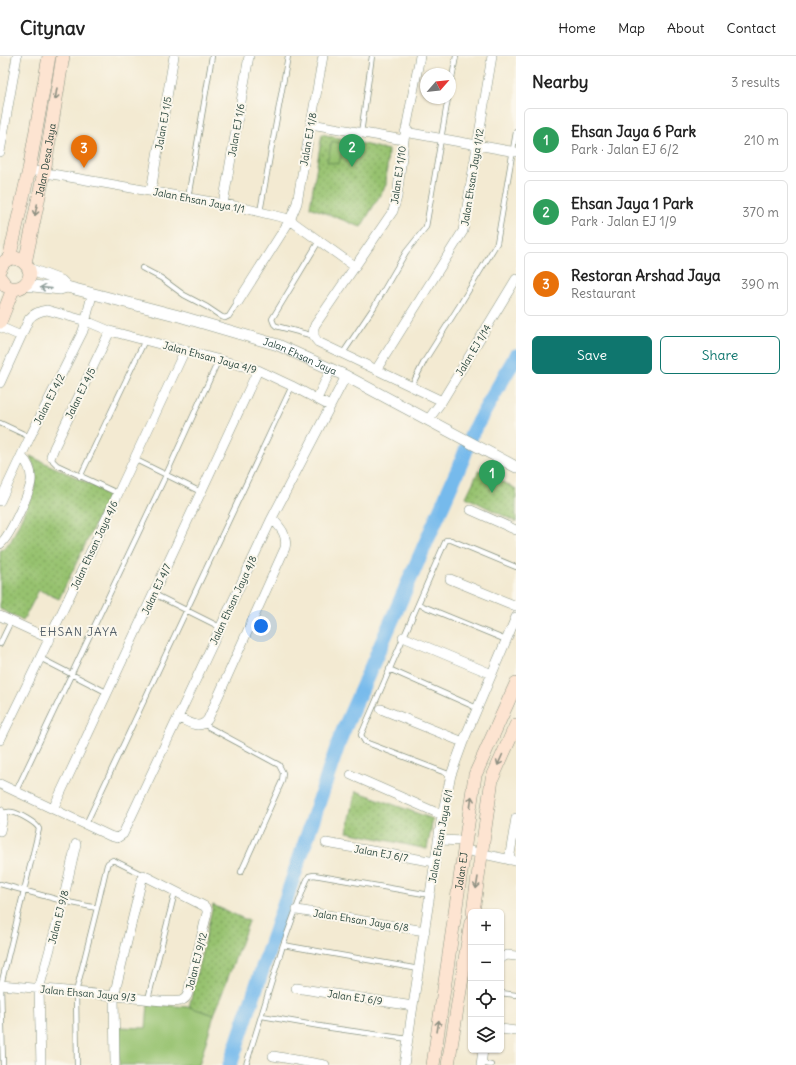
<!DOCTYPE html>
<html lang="en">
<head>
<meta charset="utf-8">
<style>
  body { margin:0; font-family:Delius,sans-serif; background:#f6f6f6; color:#222 }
  .controls { position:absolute; right:12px; bottom:12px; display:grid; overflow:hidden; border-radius:6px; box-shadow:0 1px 3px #0004 }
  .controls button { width:36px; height:36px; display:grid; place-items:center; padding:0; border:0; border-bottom:1px solid #e0e0e0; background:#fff; color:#222; font:20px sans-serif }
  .compass { position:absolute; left:420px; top:12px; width:36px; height:36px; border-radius:50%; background:#fff; box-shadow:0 1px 3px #0004; rotate:62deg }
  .you { position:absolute; left:261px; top:570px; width:14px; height:14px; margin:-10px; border:3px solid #fff; border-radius:50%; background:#1a73e8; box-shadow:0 0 0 6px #1a73e833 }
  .badge { display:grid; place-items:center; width:26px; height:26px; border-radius:50%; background:#0f766e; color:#fff; font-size:13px; font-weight:700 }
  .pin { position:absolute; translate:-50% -33px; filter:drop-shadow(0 1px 2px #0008) }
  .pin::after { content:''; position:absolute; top:21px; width:14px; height:12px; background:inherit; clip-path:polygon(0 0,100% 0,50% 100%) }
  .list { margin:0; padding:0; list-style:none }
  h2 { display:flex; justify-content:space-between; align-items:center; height:52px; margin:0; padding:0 16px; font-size:17px }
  h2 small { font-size:13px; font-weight:400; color:#767676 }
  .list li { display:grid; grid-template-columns:26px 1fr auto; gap:12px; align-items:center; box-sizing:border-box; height:64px; margin:0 8px 8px; padding:0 8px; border:1px solid #e0e0e0; border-radius:6px }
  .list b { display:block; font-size:15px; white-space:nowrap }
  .list p { margin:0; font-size:13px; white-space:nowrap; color:#767676 }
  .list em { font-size:13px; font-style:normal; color:#767676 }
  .actions { display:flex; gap:8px; padding:12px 16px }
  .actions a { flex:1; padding:9px 0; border:1px solid #0f766e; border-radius:6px; text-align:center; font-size:14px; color:#0f766e }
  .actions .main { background:#0f766e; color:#fff }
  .icon { flex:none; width:22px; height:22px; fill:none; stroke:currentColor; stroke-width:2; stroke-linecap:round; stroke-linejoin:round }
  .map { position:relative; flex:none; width:516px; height:1009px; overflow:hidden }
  header { display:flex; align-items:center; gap:24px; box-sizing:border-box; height:56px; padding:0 20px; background:#fff; border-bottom:1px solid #e0e0e0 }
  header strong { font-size:19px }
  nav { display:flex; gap:22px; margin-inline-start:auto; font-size:14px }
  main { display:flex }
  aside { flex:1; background:#fff }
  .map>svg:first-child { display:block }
</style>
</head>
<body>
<header>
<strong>Citynav</strong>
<nav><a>Home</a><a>Map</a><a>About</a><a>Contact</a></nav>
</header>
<main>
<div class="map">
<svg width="516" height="1009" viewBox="0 0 516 1009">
  <defs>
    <pattern id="grass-dots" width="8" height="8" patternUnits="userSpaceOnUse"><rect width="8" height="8" fill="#97c26f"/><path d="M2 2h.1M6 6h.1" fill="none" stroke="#7b9f5c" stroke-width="1.8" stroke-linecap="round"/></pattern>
  </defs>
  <rect width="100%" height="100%" fill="#fbf7ec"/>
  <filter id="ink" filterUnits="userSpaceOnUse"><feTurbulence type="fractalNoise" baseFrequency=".025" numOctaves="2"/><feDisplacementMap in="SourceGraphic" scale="8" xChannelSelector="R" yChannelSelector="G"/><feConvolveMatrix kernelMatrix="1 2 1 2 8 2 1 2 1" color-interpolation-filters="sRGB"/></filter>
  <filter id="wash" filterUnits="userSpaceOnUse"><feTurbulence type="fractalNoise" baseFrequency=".012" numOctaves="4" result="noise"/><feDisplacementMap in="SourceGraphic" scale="16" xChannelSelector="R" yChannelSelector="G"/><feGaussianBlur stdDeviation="0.9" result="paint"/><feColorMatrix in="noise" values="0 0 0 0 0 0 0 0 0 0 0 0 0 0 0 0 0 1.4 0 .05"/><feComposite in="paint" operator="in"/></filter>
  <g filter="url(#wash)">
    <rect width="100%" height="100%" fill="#f3ead2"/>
    <!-- grass -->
    <path fill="url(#grass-dots)" stroke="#5b8052" d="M322,78l66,16 -2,35 -25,42 -51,-20z
      M30,400l80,37 -51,106 -20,-9 -16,31 -23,-12v-58l11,-10 24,-53 1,-15z
      M479,414l37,19v33l-50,-25z
      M356,735l77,28 -6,30 -80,-17z
      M213,849l36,16 -35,94 -25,-8z"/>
    <!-- garden -->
    <path fill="#97c26f" stroke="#5b8052" d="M332,85l11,3 -4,20 -12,-2z
      M148,948l41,3 25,8 -15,50h-80l-1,-38 28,1z"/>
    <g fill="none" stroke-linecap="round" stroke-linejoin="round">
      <!-- river -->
      <path stroke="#76baec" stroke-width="15" d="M230,1009l111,-329 122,-278 10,-27 43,-75"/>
    </g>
  </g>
  <g filter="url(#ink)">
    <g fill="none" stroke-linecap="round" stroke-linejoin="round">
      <!-- service casing -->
      <g stroke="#899483" stroke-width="6">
        <path id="service" d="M450,33l6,-33
          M361,77l11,-77
          M188,142l24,-142
          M260,156l28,-156
          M142,212l19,10 23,17 23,12 15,10 3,1 4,-2 9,-14
          M314,280l-38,-10 -2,-2 -2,-5 47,-78
          M343,297l31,-46 32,-55 20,-25 22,-129
          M411,331l14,-27 36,-57 36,-60 19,-111
          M0,367l30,14
          M51,400l2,5 4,4 60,28
          M134,403l67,33
          M80,421l65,-137
          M154,538l66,33
          M418,548l88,36
          M0,588l11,-23
          M40,602l66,34
          M389,613l88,39
          M203,668l76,41 4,8 -1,8 -41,91
          M451,719l-86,-33 -4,-7 85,-195h5l65,27
          M16,735l150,-316 53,-116
          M2,758c3,-2 6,-3 10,-2 6,1 25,11 27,17l-38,156 2,80
          M86,768l206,-438
          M0,828l63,17 34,7
          M283,889l136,24
          M501,937l15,2
          M148,943l27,-107
          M262,960l69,12 77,11
          M481,1007l10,2
          M77,1009l-1,-73 21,-84 10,-43 1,-2 5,-3 30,15
          M246,1009l37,-120 23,-63 3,-6 5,-1 116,20"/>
      </g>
      <!-- minor casing -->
      <g stroke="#899483" stroke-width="10">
        <path id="minor" d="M420,0l-16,84 -7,57 -4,14 -78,114c-3,7 -2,12 3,17l124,59
          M311,68l93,16
          M405,76l111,20
          M0,96l17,-96
          M29,114l206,36 50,12 5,2 64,46
          M151,135l23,-135
          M223,148l26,-148
          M238,246l52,-82 7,-17 26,-147
          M0,271l21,9
          M376,314l87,-139 29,-175
          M0,327l29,-64c5,-6 10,-8 18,-9l39,11 24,10 148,39 34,16 38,20
          M317,343l14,-30
          M428,364l14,-19 74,-122
          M51,400l3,-8 56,-117
          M0,445l30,-64 53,-106 9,-36
          M471,454l45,20
          M0,488c9,-6 30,-52 31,-63 1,-10 -3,-18 -10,-25
          M450,523l66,27
          M0,560l50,23
          M403,581l89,37
          M381,653l82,33
          M179,662c10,4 21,13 29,1l77,-171c3,-13 -5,-21 -13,-30
          M0,684c64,-129 124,-259 185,-390
          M351,719l91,40
          M0,728l110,52 7,2 6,-4 149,-316 74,-142
          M53,753l205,-439
          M0,755l3,6 -3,14
          M439,784l27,1
          M326,787l109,19
          M465,794l51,11
          M509,804l7,-42
          M297,854l128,21
          M501,902l6,-3 9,1
          M0,929c45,4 89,8 134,13 10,1 37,5 46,3 4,-1 7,-4 8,-8l19,-80v-4l-3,-3 -61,-31 -29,121 1,69
          M296,932l117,18
          M501,973l15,2
          M273,1000l52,9
          M41,1009l-2,-76 24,-88 13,-57
          M404,1009l38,-250 9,-40 12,-33 53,-125
          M481,1009l2,-15"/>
      </g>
      <!-- tertiary casing -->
      <g stroke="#899483" stroke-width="12">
        <g id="tertiary">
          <path id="s1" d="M29,213l32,12 6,6 112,29 99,29 68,31 170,91"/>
          <path d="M24,229l36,4 7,-2"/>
        </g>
      </g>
      <!-- secondary casing -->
      <g stroke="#899483" stroke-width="14">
        <g id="secondary">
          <path d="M9,203l20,-89 20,-114"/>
          <path id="s2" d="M25,207l19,-91 19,-116"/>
          <path d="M0,213c10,-26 43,1 24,16 -6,5 -12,4 -18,1l-6,-8"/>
          <path d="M0,266l13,-33"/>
          <path d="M473,856l19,-133 24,-54"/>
          <path id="s3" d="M433,1009l42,-290 41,-91"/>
          <path d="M448,1009l23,-143"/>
        </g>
      </g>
      <!-- service -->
      <use href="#service" stroke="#fff" stroke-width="4.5"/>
      <!-- minor -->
      <use href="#minor" stroke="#fff" stroke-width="9"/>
      <!-- tertiary -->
      <use href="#tertiary" stroke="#fff" stroke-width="11"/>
      <!-- secondary -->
      <use href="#secondary" stroke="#fde4d1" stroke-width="13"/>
    </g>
    <!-- one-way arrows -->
    <defs><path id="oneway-shaft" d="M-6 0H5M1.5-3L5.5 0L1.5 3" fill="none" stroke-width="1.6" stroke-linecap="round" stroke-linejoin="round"/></defs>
    <g stroke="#8e9082">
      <use href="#oneway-shaft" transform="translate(56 38) rotate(99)"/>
      <use href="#oneway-shaft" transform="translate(36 154) rotate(102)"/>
      <use href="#oneway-shaft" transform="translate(500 704) rotate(114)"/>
      <use href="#oneway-shaft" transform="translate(471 746) rotate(-83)"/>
      <use href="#oneway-shaft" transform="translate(477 827) rotate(99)"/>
      <use href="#oneway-shaft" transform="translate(438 970) rotate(-81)"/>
    </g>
    <use stroke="#8f9e9a" href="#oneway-shaft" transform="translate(46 232) rotate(-174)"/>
  </g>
  <g text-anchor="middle" stroke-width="4" stroke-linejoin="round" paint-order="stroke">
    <!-- street labels -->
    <g font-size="10" fill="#1f3d34" stroke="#fbf7ec">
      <text transform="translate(163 67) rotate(-80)" y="4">Jalan EJ 1/5</text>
      <text transform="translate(236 74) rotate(-80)" y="4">Jalan EJ 1/6</text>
      <text transform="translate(308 83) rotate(-80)" y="4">Jalan EJ 1/8</text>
      <text dy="4" stroke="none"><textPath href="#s2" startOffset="105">Jalan Desa Jaya</textPath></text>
      <text transform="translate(398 119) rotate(-82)" y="4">Jalan EJ 1/10</text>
      <text transform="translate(472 121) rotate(-81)" y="4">Jalan Ehsan Jaya 1/12</text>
      <text transform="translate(199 144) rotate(11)" y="4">Jalan Ehsan Jaya 1/1</text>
      <text transform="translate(473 294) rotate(-59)" y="4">Jalan EJ 1/14</text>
      <text dy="4" stroke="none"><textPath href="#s1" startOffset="286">Jalan Ehsan Jaya</textPath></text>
      <text transform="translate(210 301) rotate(15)" y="4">Jalan Ehsan Jaya 4/9</text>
      <text transform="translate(80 337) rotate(-64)" y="4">Jalan EJ 4/5</text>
      <text transform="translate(49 343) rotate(-63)" y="4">Jalan EJ 4/2</text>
      <text transform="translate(94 489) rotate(-65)" y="4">Jalan Ehsan Jaya 4/6</text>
      <text transform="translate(156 533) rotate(-65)" y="4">Jalan EJ 4/7</text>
      <text transform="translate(233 544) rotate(-65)" y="4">Jalan Ehsan Jaya 4/8</text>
      <text transform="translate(440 780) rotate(-80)" y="4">Jalan Ehsan Jaya 6/1</text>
      <text transform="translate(381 797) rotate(10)" y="4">Jalan EJ 6/7</text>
      <text dy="4" stroke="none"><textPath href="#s3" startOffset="196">Jalan EJ</textPath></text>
      <text transform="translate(58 861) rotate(-76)" y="4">Jalan EJ 9/8</text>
      <text transform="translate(361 864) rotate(9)" y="4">Jalan Ehsan Jaya 6/8</text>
      <text transform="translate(196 905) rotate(-76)" y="4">Jalan EJ 9/12</text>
      <text transform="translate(88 937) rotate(5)" y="4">Jalan Ehsan Jaya 9/3</text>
      <text transform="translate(355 941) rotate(8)" y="4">Jalan EJ 6/9</text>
    </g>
    <!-- quarter labels -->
    <g font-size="12" letter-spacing="1" fill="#55616a" stroke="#fbf7ec">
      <text x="79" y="580">EHSAN JAYA</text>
    </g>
  </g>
</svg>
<div class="controls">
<button>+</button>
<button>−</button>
<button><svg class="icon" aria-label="locate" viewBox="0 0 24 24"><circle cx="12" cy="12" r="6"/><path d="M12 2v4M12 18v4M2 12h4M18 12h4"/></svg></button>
<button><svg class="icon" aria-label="layers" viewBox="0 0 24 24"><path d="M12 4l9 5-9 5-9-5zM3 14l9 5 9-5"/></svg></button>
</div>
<svg class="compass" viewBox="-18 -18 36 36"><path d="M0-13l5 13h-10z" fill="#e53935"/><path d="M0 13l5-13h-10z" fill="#767676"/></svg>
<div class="you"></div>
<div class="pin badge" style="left:492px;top:437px;background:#2e9e5b">1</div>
<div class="pin badge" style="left:352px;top:111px;background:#2e9e5b">2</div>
<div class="pin badge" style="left:84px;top:112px;background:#e8710a">3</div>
</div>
<aside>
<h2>Nearby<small>3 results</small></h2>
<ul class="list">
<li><span class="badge" style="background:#2e9e5b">1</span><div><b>Ehsan Jaya 6 Park</b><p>Park · Jalan EJ 6/2</p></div><em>210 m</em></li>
<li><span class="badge" style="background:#2e9e5b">2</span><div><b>Ehsan Jaya 1 Park</b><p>Park · Jalan EJ 1/9</p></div><em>370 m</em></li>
<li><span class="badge" style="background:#e8710a">3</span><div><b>Restoran Arshad Jaya</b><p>Restaurant</p></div><em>390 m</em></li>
</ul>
<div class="actions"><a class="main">Save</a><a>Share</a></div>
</aside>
</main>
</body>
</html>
